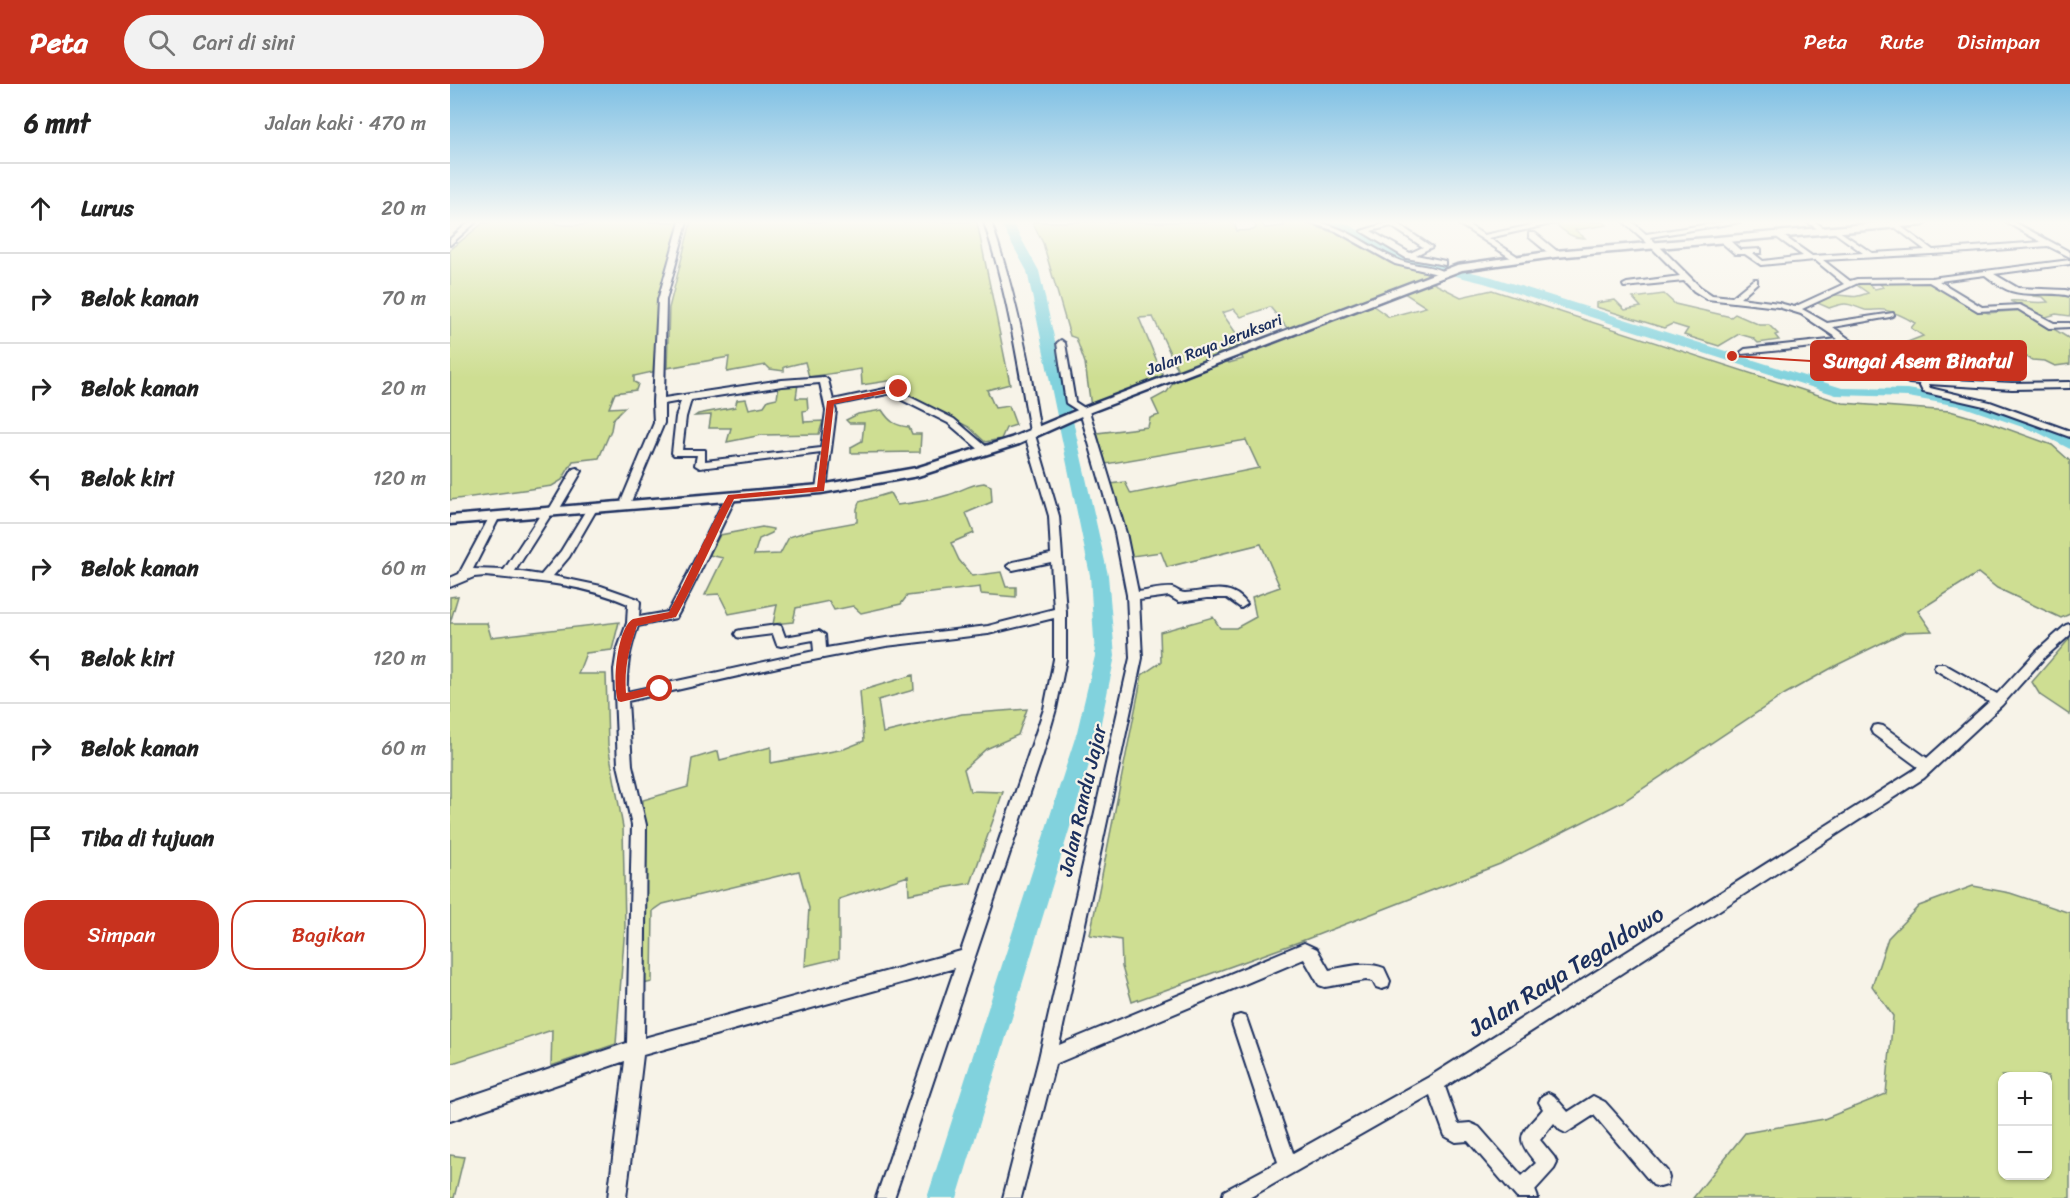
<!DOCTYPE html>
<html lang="id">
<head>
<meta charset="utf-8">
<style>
  body { margin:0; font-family:Sriracha,sans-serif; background:#f2f2f2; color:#222 }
  .controls { position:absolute; right:18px; bottom:18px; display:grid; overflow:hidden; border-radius:12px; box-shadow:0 2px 4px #0004 }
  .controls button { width:54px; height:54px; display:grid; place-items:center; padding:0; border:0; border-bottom:2px solid #e0e0e0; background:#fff; color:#222; font:30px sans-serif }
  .stop { position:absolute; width:18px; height:18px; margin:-14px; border:4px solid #c8321e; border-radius:50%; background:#fff }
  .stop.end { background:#c8321e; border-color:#fff; box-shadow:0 2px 6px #0008 }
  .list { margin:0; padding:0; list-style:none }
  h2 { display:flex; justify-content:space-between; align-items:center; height:78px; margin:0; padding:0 24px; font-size:26px }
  h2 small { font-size:20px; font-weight:400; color:#767676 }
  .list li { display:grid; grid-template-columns:39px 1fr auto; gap:18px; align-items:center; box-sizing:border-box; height:90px; padding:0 24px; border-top:2px solid #e0e0e0 }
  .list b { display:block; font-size:22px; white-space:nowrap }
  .list em { font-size:20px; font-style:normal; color:#767676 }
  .actions { display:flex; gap:12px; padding:18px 24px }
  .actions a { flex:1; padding:14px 0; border:2px solid #c8321e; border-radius:24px; text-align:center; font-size:21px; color:#c8321e }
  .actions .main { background:#c8321e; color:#fff }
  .icon { flex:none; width:33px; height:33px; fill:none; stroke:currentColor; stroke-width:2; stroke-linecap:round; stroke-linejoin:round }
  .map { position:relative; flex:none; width:1620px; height:1114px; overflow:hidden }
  header { display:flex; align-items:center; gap:36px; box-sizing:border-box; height:84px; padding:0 30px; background:#c8321e; color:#fff }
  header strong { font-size:28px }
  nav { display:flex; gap:33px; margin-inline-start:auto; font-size:21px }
  .search { width:420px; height:54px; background:#f2f2f2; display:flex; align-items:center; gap:15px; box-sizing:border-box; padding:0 21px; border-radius:33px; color:#767676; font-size:22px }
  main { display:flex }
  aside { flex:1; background:#fff }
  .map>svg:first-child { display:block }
</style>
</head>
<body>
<header>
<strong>Peta</strong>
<div class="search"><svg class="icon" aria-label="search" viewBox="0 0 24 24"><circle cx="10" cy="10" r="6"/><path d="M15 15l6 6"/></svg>Cari di sini</div>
<nav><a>Peta</a><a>Rute</a><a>Disimpan</a></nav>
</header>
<main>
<aside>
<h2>6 mnt<small>Jalan kaki · 470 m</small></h2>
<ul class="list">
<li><svg class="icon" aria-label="ahead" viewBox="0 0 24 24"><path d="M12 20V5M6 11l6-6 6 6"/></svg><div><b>Lurus</b></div><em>20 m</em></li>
<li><svg class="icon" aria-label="right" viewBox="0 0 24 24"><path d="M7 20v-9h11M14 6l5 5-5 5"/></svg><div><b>Belok kanan</b></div><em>70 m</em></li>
<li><svg class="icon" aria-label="right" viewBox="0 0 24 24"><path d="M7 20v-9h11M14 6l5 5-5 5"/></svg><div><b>Belok kanan</b></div><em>20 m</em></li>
<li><svg class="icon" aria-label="left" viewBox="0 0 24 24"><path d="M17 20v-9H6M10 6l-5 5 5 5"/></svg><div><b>Belok kiri</b></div><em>120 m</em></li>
<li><svg class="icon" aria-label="right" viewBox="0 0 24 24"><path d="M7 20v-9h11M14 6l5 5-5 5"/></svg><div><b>Belok kanan</b></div><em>60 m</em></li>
<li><svg class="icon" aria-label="left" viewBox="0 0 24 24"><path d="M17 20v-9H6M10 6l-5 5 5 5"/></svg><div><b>Belok kiri</b></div><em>120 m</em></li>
<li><svg class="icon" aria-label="right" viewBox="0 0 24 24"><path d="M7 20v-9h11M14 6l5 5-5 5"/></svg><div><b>Belok kanan</b></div><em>60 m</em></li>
<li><svg class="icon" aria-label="arrive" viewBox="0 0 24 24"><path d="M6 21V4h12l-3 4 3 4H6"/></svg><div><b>Tiba di tujuan</b></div></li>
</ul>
<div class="actions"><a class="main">Simpan</a><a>Bagikan</a></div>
</aside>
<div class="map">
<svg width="1620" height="1114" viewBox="0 0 1620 1114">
  <rect width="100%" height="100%" fill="#f7f3e8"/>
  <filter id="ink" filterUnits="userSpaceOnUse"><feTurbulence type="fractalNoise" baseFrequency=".0167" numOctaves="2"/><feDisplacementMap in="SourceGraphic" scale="12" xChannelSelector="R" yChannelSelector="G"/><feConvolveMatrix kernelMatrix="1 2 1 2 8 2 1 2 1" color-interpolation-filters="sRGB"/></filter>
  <g filter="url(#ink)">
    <!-- green -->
    <path fill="#cede92" stroke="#748678" stroke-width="1.5" fill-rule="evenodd" d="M106,138v2c15,2 29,2 44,-2h82l-24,79 -1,70 -23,5v6l4,2 -2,6 -21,3 -6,15 16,-1 -12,12 -2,11 -12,28 -26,3 -11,19 -10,6 -102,14v-250l33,-27z
      M241,138h286l33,162 -23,6 8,18 14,-2 7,19 -10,3 -5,11 -16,3 -16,-15 -56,-28 -12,-20 -39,6 -1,-16 -52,8 -4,-15 -21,5v4l-14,-2 -4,-4 -39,7 2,-15 -62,11 2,-60z
      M582,138h198l5,3 2,6 16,-1 3,-2 -1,-5 6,-1 4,6 19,-2 -2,-4h20l36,12 52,29 38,10 -3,4 -137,52 -18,-22 -29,10 -7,-8 -12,4 23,33 -66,26 -26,-55 -14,1 25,60 -73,29 -6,-44 -9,-25 -6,-2 -27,-93z
      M1112,138h42l3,3 -32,5 10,8c-13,1 -21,-7 -30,-14z
      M979,197l32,16 31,-7 351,113 107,8 38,11 64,23 18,16v153l-9,4 -64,-30 -19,-15 -60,38 14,20 -28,1 -67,33 -52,29 -161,107 -124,63 -193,75 -175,63 -10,-35 -1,-27 -31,-5 52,-260 19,-13 -1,-30 53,-15 7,11h16l20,-11 -4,-20 28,-10 -19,-43 -94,23 -6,-15 -29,4 -22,-72 15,-2 6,12 128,-26 -13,-28 -140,24 -9,-31 51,-6 2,-9 9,-3 -7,-15 15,-8 6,-9 52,-23 4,3 14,-4 -2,-4 131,-50 17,12 37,-10 -25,-16z
      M1415,198l10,7 8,-2 -5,-5h52l33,20 25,11 35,-3 47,29v25l-15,2 -10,-5 -13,-1 -23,-13 -32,6 12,13 -14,-1c-14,-15 -22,-22 -43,-21l6,12 -19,-1 -14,-12 18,-7 -12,-8 4,-5c-10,-6 -19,-11 -31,-13 -6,-1 -13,1 -19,0 -19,-6 -15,-9 -36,-2l-16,-7c8,-2 17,-7 25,-6 16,1 13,4 30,-2l-14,-10z
      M1577,207l43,4v21l-14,-2 -10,3 -36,-16c14,-1 23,3 38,1l-5,-5 -10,-1z
      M1214,210l11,10 56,13 4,-3 25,11h9l9,9 -3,1 4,5 -21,3 -5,-5 -14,-4 -20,12 -35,-11 4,-6 -16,-5 -8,4 -68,-21v-4l19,-3 10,10 16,-3 -8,-9z
      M348,300l-2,14h11l1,12 -5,1 1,11 19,-1 -4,13 -57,1 -35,7 4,-14h-22l2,-13 -16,1 3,-2 37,-7 2,-7 9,-1 3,10 15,-3 4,-6 9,-2 2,-12z
      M432,326c7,11 13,16 27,17l3,7h9l-1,18 -69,1v-6l11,-6 2,-18h-15l-3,-3 12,-6z
      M534,399l7,3 1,16 -26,11 8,20 -23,10 8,17 13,16 29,-4 5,15h10v10l-35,-3 -1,-7 -73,9 -6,8 -40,9 -8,-7 -19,4 -5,-9 -33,7 -3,14 -20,2 4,-19 -48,9 -10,-20 -14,1 18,-37 -14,-3 11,-20 42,-8 11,2 -1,4 -13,6 -5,16 26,-1 9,-17 19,-6 49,-9v-13l2,-7 31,-9 7,12c17,-2 35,-5 51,-10 13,-4 22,-11 36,-12z
      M8,512l-8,27h37l4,14 128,-15 -7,28 -26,3 -8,21h28l2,71 15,82 2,99 -9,118 -65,22 1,-36 -102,34v-467z
      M1620,554v77l-30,-20 -8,-13z
      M463,591l1,15 -36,10 5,33 79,-19 65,-5 -9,26 -32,14 -22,20 6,22 33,1 -32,91 -62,11 -1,-18 -69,23v59l-34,8 4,-58 -10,-37 -136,33 -10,7 -1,71 -13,3 4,-185 45,-13 4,-28 26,-8 2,9 51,-13v16l73,-14 20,-8 -4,-50z
      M1523,802l37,7 60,20v285h-377l52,-65 79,-14 62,-25 7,-78 -21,-30 16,-48 31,-32zM1598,992v100h-46v-100z
      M0,1071l14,2 -10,41h-4z"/>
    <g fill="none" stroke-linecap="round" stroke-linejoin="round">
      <!-- river -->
      <path fill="#81d2dd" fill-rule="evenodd" d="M550,138h12l27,49 69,304 7,81 -16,76 -142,466h-30l150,-466 18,-76 -5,-81 -63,-304z
        M879,138h15l59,33 89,22 350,111 66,1 59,10 80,27 23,12v11l-33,-17 -73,-25 -56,-10 -72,-2 -352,-112 -89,-22z"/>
      <!-- minor casing -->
      <g stroke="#1b2f5e" stroke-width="4">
        <path id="minor" d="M19,138h7l-26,23v-6z
          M230,138h7l-21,78 -2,98 118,-18 42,-3 4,3 5,20 66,-14 3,1 6,9 46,23 34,29v4h-6l-34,-29 -46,-23 -5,-8 -63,13 2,6 -10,78 -5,3 -5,-3 5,-36 -121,15 -5,-3 2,-10h-23l-2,-2 4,-36 5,-16 -17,3v19l-34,81 -1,2h-8l-1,-2 34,-81 -1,-21 5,-102zM370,299l6,28 -5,37 -116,13v-11h-23l4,-33 5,-17 91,-14z
          M534,138h7c24,68 38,138 49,210l-5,3 24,81 7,96v47l-10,50 -13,45 -149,444h-18l79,-230 -312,87 -17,143h-18l17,-137 -175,60v-18l177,-60 5,-218 -14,-60 -4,-95 3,-19 10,-28 1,-19c-45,-20 -95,-23 -143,-28l-11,1 -24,10v-9l9,-4 31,-58 5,-3 5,3 -27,53 31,1 40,-61 6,-1 23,-39 4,-1 5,3 -23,39 -1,2 -6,1 -37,58 26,4 20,-24 28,-46h8l1,2 -29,50 -16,19 48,10 37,13 2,3 -1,15 29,-5c21,-38 38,-77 58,-115l5,-3 5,3c-20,40 -38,82 -60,121l-38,8c-8,23 -12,41 -11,66l187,-41 -1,-11 -32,6 -4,-1 -4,-11 -32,4 -4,-1 -2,-3 2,-3 4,-1 36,-5 4,1 4,11 34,-6 6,4 1,13 60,-10 102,-12 66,-17 -3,-47 -38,8 -6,-4 6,-4 38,-8 -2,-38 -24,-81 5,-3c-12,-71 -23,-141 -46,-210zM604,534v41l-10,50 -83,242 -317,87 2,-213 -14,-60 -4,-64 159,-36 99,-19 102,-12z
          M858,138c36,0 61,27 93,39 14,5 32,4 45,12l-4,2 -47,-11 -59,-33z
          M940,138h11l-3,2 34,23 -16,8 29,6v4l-39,-7 -45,-27zM941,142l32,21 -13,6 -39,-22z
          M1006,138h8l20,13 62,-13h14l-71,16 28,18v4h-3z
          M1174,138h8l14,12 76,-12h18l-90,15 50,50 12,8 20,2 22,-18h3v4l-17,15 39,5 15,4 50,-23 -29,-24 -54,5 -16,-11h-10l-14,-12v-4h6l13,12 21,-1v4h-8l10,8 40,-5 -28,-20v-4h3l34,24 51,-3 -32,-23 -2,-1 4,-2 39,26 53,-3 -33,-25 -1,-1 2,-2 3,1 37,27 108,-8 -35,-20h8l56,30v5l-22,-11 -80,6 -145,8 27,21 7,-2 74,-1 139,-18v4l-76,10 24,14 47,2 5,1v5c-19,-5 -40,1 -59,-5 -10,-3 -18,-10 -26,-16l-46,6 43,26 38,-2 34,18h16v4l-21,1 -31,-19 -40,2 -49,-29 -71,1 -56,26 25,14 66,-10 1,2 -4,2 -57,10 31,23 50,28 98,5 58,-1v6l-58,1 -84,-5 2,4 60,14 80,29v6l-86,-31 -61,-14 -4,-8 -10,-1 -51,-29 -14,-10 -102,10 -1,-2 4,-3 93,-10 -37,-25 -23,-7 -71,-8 -13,-8 -10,-10 -60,6 -1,-2 4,-2 53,-7 -38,-38z
          M1357,138h8l12,8 -6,1z
          M1079,149h6l23,19v4h-6l-23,-19z
          M611,256l4,3 10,59 14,9 37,122 12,59c10,-1 24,-5 34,-4 5,1 7,5 13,5 23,-1 45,-12 62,11l-6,4 -14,-10h-20l-28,4 -10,-6 -30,4 3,58 -83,387 245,-102 13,6 12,21c18,-3 37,-9 55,-2l6,13 -2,6 -6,2 -6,-2 -3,-6 -7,-1 -41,7 -6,-2 -15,-26 -249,105 -34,134h-18l36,-140 91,-400 -3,-63 -12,-62 -35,-121 -14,-9 -9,-60z
          M1620,540v11l-26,23 -42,47 -78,73 -479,309 13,37 12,-1 9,4 43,49 14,-13c-24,-28 -14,-29 7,-54l-4,-7 3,-6 6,-3 6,3 14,16 25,-16 12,6 62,69 2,7 -2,7 -7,2 -7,-2 -59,-70 -28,18 -6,-3 -6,-7 -14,17 14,17 3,6 -3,6 -19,21 3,8h-21l-49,-57 -12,1 -11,-6 -15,-41 -181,103h-27l2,-7 54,-29 -46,-139 2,-6 6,-2 6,2 47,136 136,-76 485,-307 4,-3 -45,-33 -2,-4 2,-4 5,-1 5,1 44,32 62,-56 -53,-32 -2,-3 2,-3h8l53,30 39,-42 30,-27z"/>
      </g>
      <!-- tertiary casing -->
      <g stroke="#1b2f5e" stroke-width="5">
        <path id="tertiary" d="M1441,138h36l-4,3 -368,32 -93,13 -374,143 -69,31 -101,32 -97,17 -371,31v-8l371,-31 95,-17 95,-30 69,-29 377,-144 98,-14z"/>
      </g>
      <!-- minor -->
      <use href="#minor" fill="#f7f3e8" fill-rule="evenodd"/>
      <!-- tertiary -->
      <use href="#tertiary" fill="#f7f3e8" fill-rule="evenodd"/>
    </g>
  </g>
  <!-- sky -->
  <linearGradient id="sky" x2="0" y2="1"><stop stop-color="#7fc0e4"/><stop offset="0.47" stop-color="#fbfaf5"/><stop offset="1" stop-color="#fbfaf5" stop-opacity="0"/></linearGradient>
  <rect width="1620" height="294" fill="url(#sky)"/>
  <!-- route -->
  <path fill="#c8321e" d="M449,303l3,3 -68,14 -10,87 -90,8c-20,40 -37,80 -58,118l-39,9c-8,23 -13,42 -11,67l34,-8 3,1v6l-42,10 -3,-1c-6,-17 -1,-73 15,-82l36,-7c21,-38 37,-79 59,-117l89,-8 10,-86z"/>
  <g text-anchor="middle" stroke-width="4.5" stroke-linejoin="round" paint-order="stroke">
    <!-- far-street labels -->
    <g font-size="16" fill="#1b2f5e" stroke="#f7f3e8">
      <text transform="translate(764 260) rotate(-21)" y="6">Jalan Raya Jeruksari</text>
    </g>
    <!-- street labels -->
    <g font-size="20" fill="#1b2f5e" stroke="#f7f3e8">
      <text transform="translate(632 716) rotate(-77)" y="7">Jalan Randu Jajar</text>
    </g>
    <!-- near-street labels -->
    <g font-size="24" fill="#1b2f5e" stroke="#f7f3e8">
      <text transform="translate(1116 887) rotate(-32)" y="8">Jalan Raya Tegaldowo</text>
    </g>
  </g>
  <!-- callouts -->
  <path fill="none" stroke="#c8321e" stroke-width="2" d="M1282 272L1361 277"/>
  <circle fill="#c8321e" stroke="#f7f3e8" stroke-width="2" cx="1282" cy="272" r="6"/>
  <rect fill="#c8321e" stroke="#c8321e" stroke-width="2" x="1361" y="257" width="215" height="39" rx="6"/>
  <g font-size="21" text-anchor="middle" font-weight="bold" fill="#fff">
    <text x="1468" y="284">Sungai Asem Binatul</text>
  </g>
</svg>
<div class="controls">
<button>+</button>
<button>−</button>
</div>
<div class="stop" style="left:210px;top:605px"></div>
<div class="stop end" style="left:449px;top:305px"></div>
</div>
</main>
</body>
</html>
